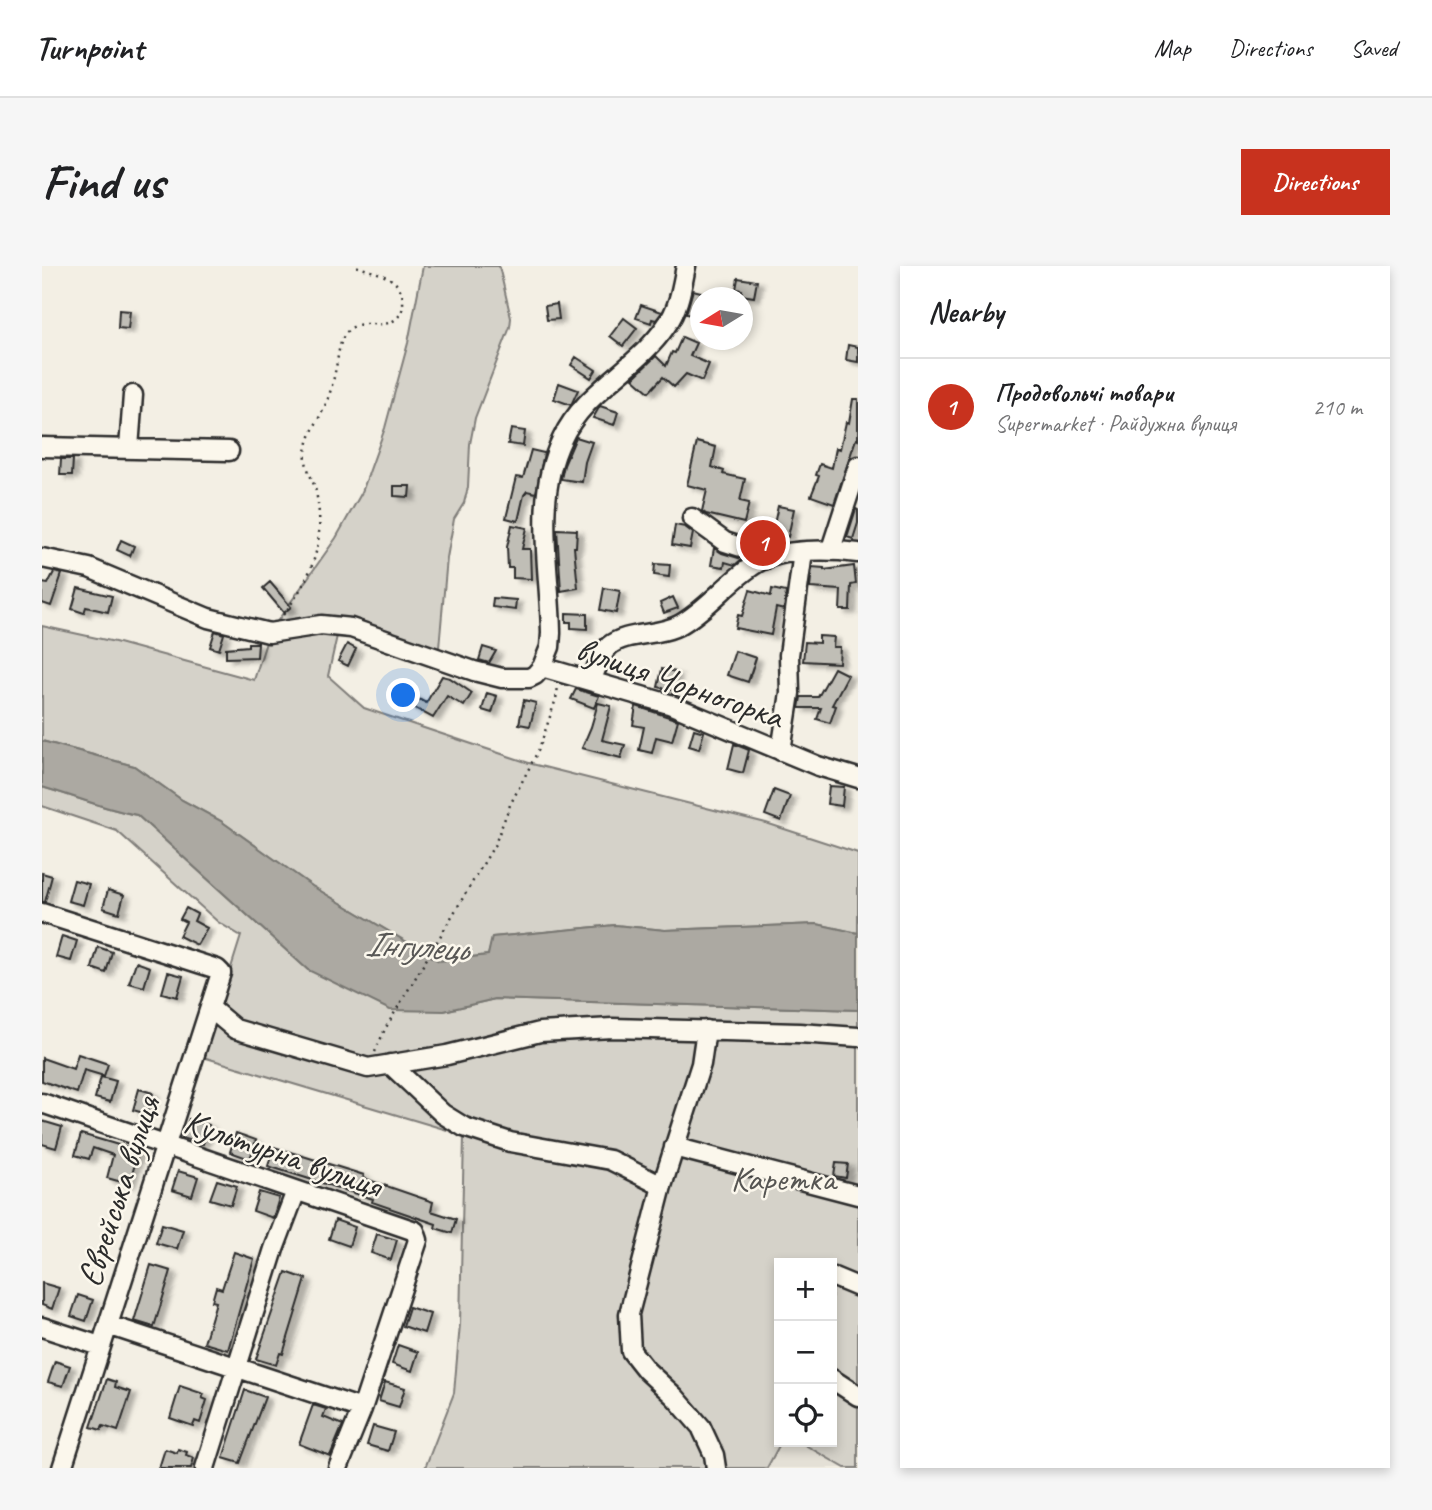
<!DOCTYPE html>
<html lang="en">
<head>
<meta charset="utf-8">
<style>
  body { margin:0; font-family:Caveat,sans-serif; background:#f6f6f6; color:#202124 }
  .controls { position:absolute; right:21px; bottom:21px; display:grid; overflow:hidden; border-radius:0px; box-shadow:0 4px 10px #0003 }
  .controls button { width:63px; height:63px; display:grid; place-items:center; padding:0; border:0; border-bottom:2px solid #e0e0e0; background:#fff; color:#202124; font:35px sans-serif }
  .compass { position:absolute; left:648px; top:21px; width:63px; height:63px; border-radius:50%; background:#fff; box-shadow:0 4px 10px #0003; rotate:259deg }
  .you { position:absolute; left:362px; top:430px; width:24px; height:24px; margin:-18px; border:5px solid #fff; border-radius:50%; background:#1a73e8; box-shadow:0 0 0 10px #1a73e833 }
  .badge { display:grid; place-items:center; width:46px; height:46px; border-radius:50%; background:#c8321e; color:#fff; font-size:23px; font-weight:700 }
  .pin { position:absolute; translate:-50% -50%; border:4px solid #fff; box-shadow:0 2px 7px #0006 }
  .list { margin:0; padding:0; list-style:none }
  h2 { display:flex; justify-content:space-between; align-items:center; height:91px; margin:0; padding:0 28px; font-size:30px }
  h2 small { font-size:23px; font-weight:400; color:#757577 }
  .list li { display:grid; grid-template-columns:46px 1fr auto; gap:21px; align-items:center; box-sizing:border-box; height:98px; padding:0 28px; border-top:2px solid #e0e0e0 }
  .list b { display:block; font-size:26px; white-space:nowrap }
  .list p { margin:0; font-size:23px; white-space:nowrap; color:#757577 }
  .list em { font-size:23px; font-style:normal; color:#757577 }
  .icon { flex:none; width:38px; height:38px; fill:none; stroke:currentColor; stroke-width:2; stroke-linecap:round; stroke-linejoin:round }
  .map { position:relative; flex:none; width:816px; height:1202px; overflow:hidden; border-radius:0px }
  header { display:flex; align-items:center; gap:42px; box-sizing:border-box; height:98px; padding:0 35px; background:#fff; border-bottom:2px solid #e0e0e0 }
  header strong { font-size:33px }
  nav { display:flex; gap:38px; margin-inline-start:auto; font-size:24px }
  .intro { display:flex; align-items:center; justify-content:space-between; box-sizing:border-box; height:168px; padding:0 42px }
  h1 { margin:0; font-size:49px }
  .button { padding:18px 32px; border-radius:0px; background:#c8321e; color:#fff; font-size:24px; font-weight:700 }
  main { display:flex; gap:42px; padding:0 42px }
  aside { flex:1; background:#fff; border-radius:0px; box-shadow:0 4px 10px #0003 }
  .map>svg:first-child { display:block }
</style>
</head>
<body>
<header>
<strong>Turnpoint</strong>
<nav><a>Map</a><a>Directions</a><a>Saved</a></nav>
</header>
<div class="intro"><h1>Find us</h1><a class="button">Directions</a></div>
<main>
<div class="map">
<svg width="816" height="1202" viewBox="0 0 816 1202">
  <defs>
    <filter id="shadow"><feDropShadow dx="6" dy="3.5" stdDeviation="2" flood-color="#0004"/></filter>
  </defs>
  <rect width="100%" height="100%" fill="#f3efe4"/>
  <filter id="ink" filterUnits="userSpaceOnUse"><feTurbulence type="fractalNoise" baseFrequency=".0143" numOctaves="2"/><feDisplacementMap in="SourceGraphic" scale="14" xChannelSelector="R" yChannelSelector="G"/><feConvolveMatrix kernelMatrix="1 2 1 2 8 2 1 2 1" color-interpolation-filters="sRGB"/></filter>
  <g filter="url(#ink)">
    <!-- built -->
    <path fill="#e4e0d6" d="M739,1176h19l45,26h-78z"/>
    <!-- green -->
    <path fill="#d5d2c9" stroke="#807e7a" stroke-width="2" d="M381,0h76l12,52 -1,9 -35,91 -5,26 -2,43 -4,16 -10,16 -7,39 -9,101 -99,-32 -11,49 36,32 168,56 234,59 92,30v80l-41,-9 -152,6 -50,-5 -122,12 -5,18 -49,6 -127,-75 -91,-65 -39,-21 -48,-34 -92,-25v-115l73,16 139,38 15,-47 67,-95 26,-46 23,-64 23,-85z
      M0,521c32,9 62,22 95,28l171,155 136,41 51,-12 363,11v458h-13l-45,-26h32v-179h-53l2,179 -14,26h-342l29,-75 6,-69 4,-189 -261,-78 38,-121 -23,-14 -101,-91 -75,-25z"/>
    <!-- water -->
    <path fill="#aca9a2" stroke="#787772" stroke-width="2" d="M0,475l92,25 48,34 39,21 91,65 127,75 49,-6 4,-18 123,-12 50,5 152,-6 41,9v77l-363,-11 -51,12 -54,-1 -82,-40 -171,-155c-33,-6 -63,-19 -95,-28z"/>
    <!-- building -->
    <path fill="#c0beb6" stroke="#2b2b2b" stroke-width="2" filter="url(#shadow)" d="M696,12l19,3 -3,16 -13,-2 1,-5 -6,-1z
      M651,24l8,2v24l-15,-2z
      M515,38l2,15 -12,1 -2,-14z
      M599,39l21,7 -6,8 -4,-1 -1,4 -15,-5z
      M77,44l11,1 -2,18 -10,-1z
      M582,52l13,10 -14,18 -13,-10z
      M640,71l14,6 -6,13 19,8 -7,17 -16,-7 -12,13 -11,-10 -14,15 -16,-14 23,-22 10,10 6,-14 3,1z
      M806,79l10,2v15l-12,-2z
      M534,91l20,13 -5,8 -20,-13z
      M517,117l19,7 -7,15 -17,-6z
      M811,133h5v41l-2,-1 -22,65 -23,-8 8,-20 -3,-1 4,-11 12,4 4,-20 4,1 6,-27 3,1z
      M558,140l18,6 -4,13 -21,-7z
      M469,163l14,2 -2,15 -15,-2z
      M534,171l16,5 -7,20 -3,20 -21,-3 3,-14z
      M655,176l19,5 -4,20 12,4 -1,3 22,5 -5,22 9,2 -5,20 -38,-9 -4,-3 5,-21 -20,-5z
      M489,184l13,3 -8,40 -9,-2 -3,4 -6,26 -12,-3 10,-41 7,1z
      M19,193h12l-1,16h-12z
      M352,220h16l-1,11 -15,-1z
      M736,240l16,3 -6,28 -16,-4z
      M814,243l2,1v13l-5,16 -6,-2z
      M470,259l15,3 -5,21h8l1,30 -18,-1v-10h-5l-1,-21z
      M633,259l10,2 8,6 -3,15 -18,-3z
      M515,263l20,1 -1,17h-2l4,41 -17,3z
      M79,274l13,6 -4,10 -13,-6z
      M672,282l8,5 20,6 -7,6 -10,-3 -1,5 -13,-2z
      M613,298l15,1 -1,12 -15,-2z
      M812,300l2,18 -5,1 -1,25h-10l1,-20 -31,-2 2,-21 12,1v2z
      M12,306l8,2 -11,32 -9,-3v-20l6,1z
      M228,316l21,25 -7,6 -21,-25z
      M36,322l34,8 -4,16 -22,-5 -2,6 -12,-4z
      M562,322l16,3 -4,22 -16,-3z
      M730,323l14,3 -2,18 -8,-2 -5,27 -36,-7 3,-13 4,1 8,-26 21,6z
      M631,331l5,11 -14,5 -4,-10z
      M451,332l23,2 -1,10 -23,-3z
      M524,347l21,1v15l-16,-1v-6h-5z
      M173,365l9,3 -5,16 -9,-3z
      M777,370l15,1 -1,10h7l-1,16 -36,-2 2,-19 14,1z
      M206,377h10l-1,14 -31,1v-10l22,-2z
      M305,378l9,5 -8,17 -10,-5z
      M441,381l13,4 -7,12 -10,-3z
      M693,385l21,7 -8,24 -21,-7z
      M792,402l14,7 -16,30 4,1 -6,17 -13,-4 4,-11h-22l2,-11h17z
      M620,403l14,3 -4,18 -14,-3z
      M400,410l8,2 22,15 -8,13 -17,-10 -14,22 -37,-20 4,-9 26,14z
      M534,423l23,7 -5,12 -23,-9z
      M445,427l10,3 -5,17 -10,-3z
      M482,434l12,3 -6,23 -11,-2z
      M556,437l13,3 -9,34 23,5 -4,13 -39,-10 9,-21z
      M594,440l42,14 -6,21 -16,-4 -4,16 -13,-3 5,-23 -11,-2z
      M652,463l10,3 -5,17 -10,-3z
      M692,478l15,6 -6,23 -15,-4z
      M787,520l15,1 -2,19 -15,-2z
      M732,524l16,6 -9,25 -16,-6z
      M0,607l10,3 -7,26h-3z
      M32,614l15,4 -6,21 -15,-4z
      M66,624l16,5 -5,18 -16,-5z
      M144,642l11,6 -3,7 13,7 -10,17 -18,-9 7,-14 -6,-3z
      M20,670l15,5 -6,20 -15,-4z
      M56,681l14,5 -6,21 -14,-5z
      M94,696l14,5 -6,20 -15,-4z
      M126,706l15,4 -6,21 -15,-4z
      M36,788l30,10 -4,12 -20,-6 -7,23 -35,-12v-23l31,11z
      M59,811l15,4 -6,21 -15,-4z
      M97,823l14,4 -6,21 -14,-4z
      M147,853l20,6 -6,19 -21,-6z
      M0,855l20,6 -6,21 -14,-4z
      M194,867l20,7 -6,19 -20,-7z
      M39,868l58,17 -10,33 -22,-6 6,-23 -20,-7 -4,11 -14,-4z
      M232,881l90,28 -1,3 70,24 -2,9 25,8 -4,14 -17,-5 1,-4 -64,-22 1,-3 -105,-33z
      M794,897l12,1 -2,14 -12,-2z
      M136,905l20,6 -6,19 -20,-6z
      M175,914l20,6 -6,19 -21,-6z
      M217,926l20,6 -6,20 -20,-7z
      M293,954l20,7 -6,19 -20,-7z
      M120,958l21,6 -6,19 -21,-6z
      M335,968l20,6 -6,20 -20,-7z
      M192,986l20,7 -26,91 -24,-7 12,-41 -4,-1 4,-14 6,2z
      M109,999l20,6 -17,56 -20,-6z
      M244,1006l20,7 -23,75 -3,-1 -4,12 -20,-6z
      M0,1017l17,5 -7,21 -10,-4z
      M36,1029l15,5 -7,21 -15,-5z
      M367,1041l21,7 -6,19 -21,-7z
      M356,1079l20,7 -6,19 -20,-7z
      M13,1095l15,5 -7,20 -15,-4z
      M65,1113l9,3 -1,5 16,5 -13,39 -15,-5 -2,4 -10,-3z
      M343,1116l20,6 -6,19 -20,-6z
      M138,1120l24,8 -2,4 5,2 -7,23 -5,-2 -2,5 -23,-8z
      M203,1124l20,7 -25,66 -17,-5z
      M271,1139l13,4 -3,8 20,8 -13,31 -31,-12z
      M331,1160l21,6 -6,19 -21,-6z
      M123,1183l12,4 1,-4 9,3 -1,3 8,3 -3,10h-32z"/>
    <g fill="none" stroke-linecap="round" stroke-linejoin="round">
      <!-- minor casing -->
      <g stroke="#2b2b2b" stroke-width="23">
        <path id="minor" d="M0,181l187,4
          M87,182l4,-53
          M650,252l33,24 25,8 14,10
          M789,283l27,-83
          M0,292l47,10 119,50 61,15 52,-8 30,3 123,43 28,7h27l6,-3 7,-8 127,37 149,62 40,12
          M500,401l8,-20 1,-14c-1,-64 -18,-134 11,-194 22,-48 75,-70 104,-113 13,-17 16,-40 20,-60
          M550,413c4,-10 9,-25 17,-33 18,-15 50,-9 72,-22 28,-16 48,-44 76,-61 25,-15 73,-14 101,-10
          M739,485l9,-58 -1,-38 14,-103
          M0,647l175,56 4,4 -159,495
          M168,742l25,21 133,39 79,-13 93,-23 72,-4 187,5 59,4
          M664,764l-5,34 -39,122 -33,128 2,37 15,19 29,27 26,30 13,28 2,13
          M348,798l53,50 21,13 46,15 100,18 52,26
          M0,837l373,128 3,9 -56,169 -24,59
          M632,881l184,48
          M792,1011l24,10
          M66,1059l254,84
          M0,1061l58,19
          M790,1113l26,17
          M163,1202l69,-219 22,-58"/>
      </g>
      <!-- path -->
      <path stroke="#2b2b2b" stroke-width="2.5" stroke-dasharray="2 5" stroke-linecap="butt" d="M241,349c30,-39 43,-73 33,-123 -3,-14 -12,-25 -10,-40 2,-17 11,-29 18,-44 7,-15 10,-30 13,-46 2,-12 3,-25 13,-33 13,-10 28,-1 41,-7 7,-3 11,-9 12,-16 2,-30 -26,-32 -47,-40
        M333,786l10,-23 110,-185 15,-39 29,-56 17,-50 2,-12"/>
      <!-- minor -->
      <use href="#minor" stroke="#fbf7ec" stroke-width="18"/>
    </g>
  </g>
  <g text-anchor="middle" stroke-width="5" stroke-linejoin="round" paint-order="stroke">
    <!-- street labels -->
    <g font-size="35" fill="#2b2b2b" stroke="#fbf7ec">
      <text transform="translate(638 416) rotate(19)" y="12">вулиця Чорногорка</text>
      <text transform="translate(241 887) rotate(19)" y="12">Культурна вулиця</text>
      <text transform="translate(76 925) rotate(-72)" y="12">Єврейська вулиця</text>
    </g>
    <!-- park labels -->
    <g font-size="35" fill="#565552" stroke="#fbf7ec">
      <text x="741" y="924">Каретка</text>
    </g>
    <!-- water labels -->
    <g font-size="37" font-style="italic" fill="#585755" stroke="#fbf7ec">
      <text transform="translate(374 679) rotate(3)" y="13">Інгулець</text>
    </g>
  </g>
</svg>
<div class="controls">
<button>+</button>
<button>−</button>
<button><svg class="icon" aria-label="locate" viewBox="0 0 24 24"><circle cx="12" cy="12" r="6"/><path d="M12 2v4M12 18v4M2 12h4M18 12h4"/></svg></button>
</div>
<svg class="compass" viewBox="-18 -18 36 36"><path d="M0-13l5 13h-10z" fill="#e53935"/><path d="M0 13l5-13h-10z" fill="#757577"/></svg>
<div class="you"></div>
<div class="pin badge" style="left:721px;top:277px">1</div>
</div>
<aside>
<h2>Nearby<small></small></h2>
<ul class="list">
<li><span class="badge">1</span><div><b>Продовольчі товари</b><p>Supermarket · Райдужна вулиця</p></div><em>210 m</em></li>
</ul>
</aside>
</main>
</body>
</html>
